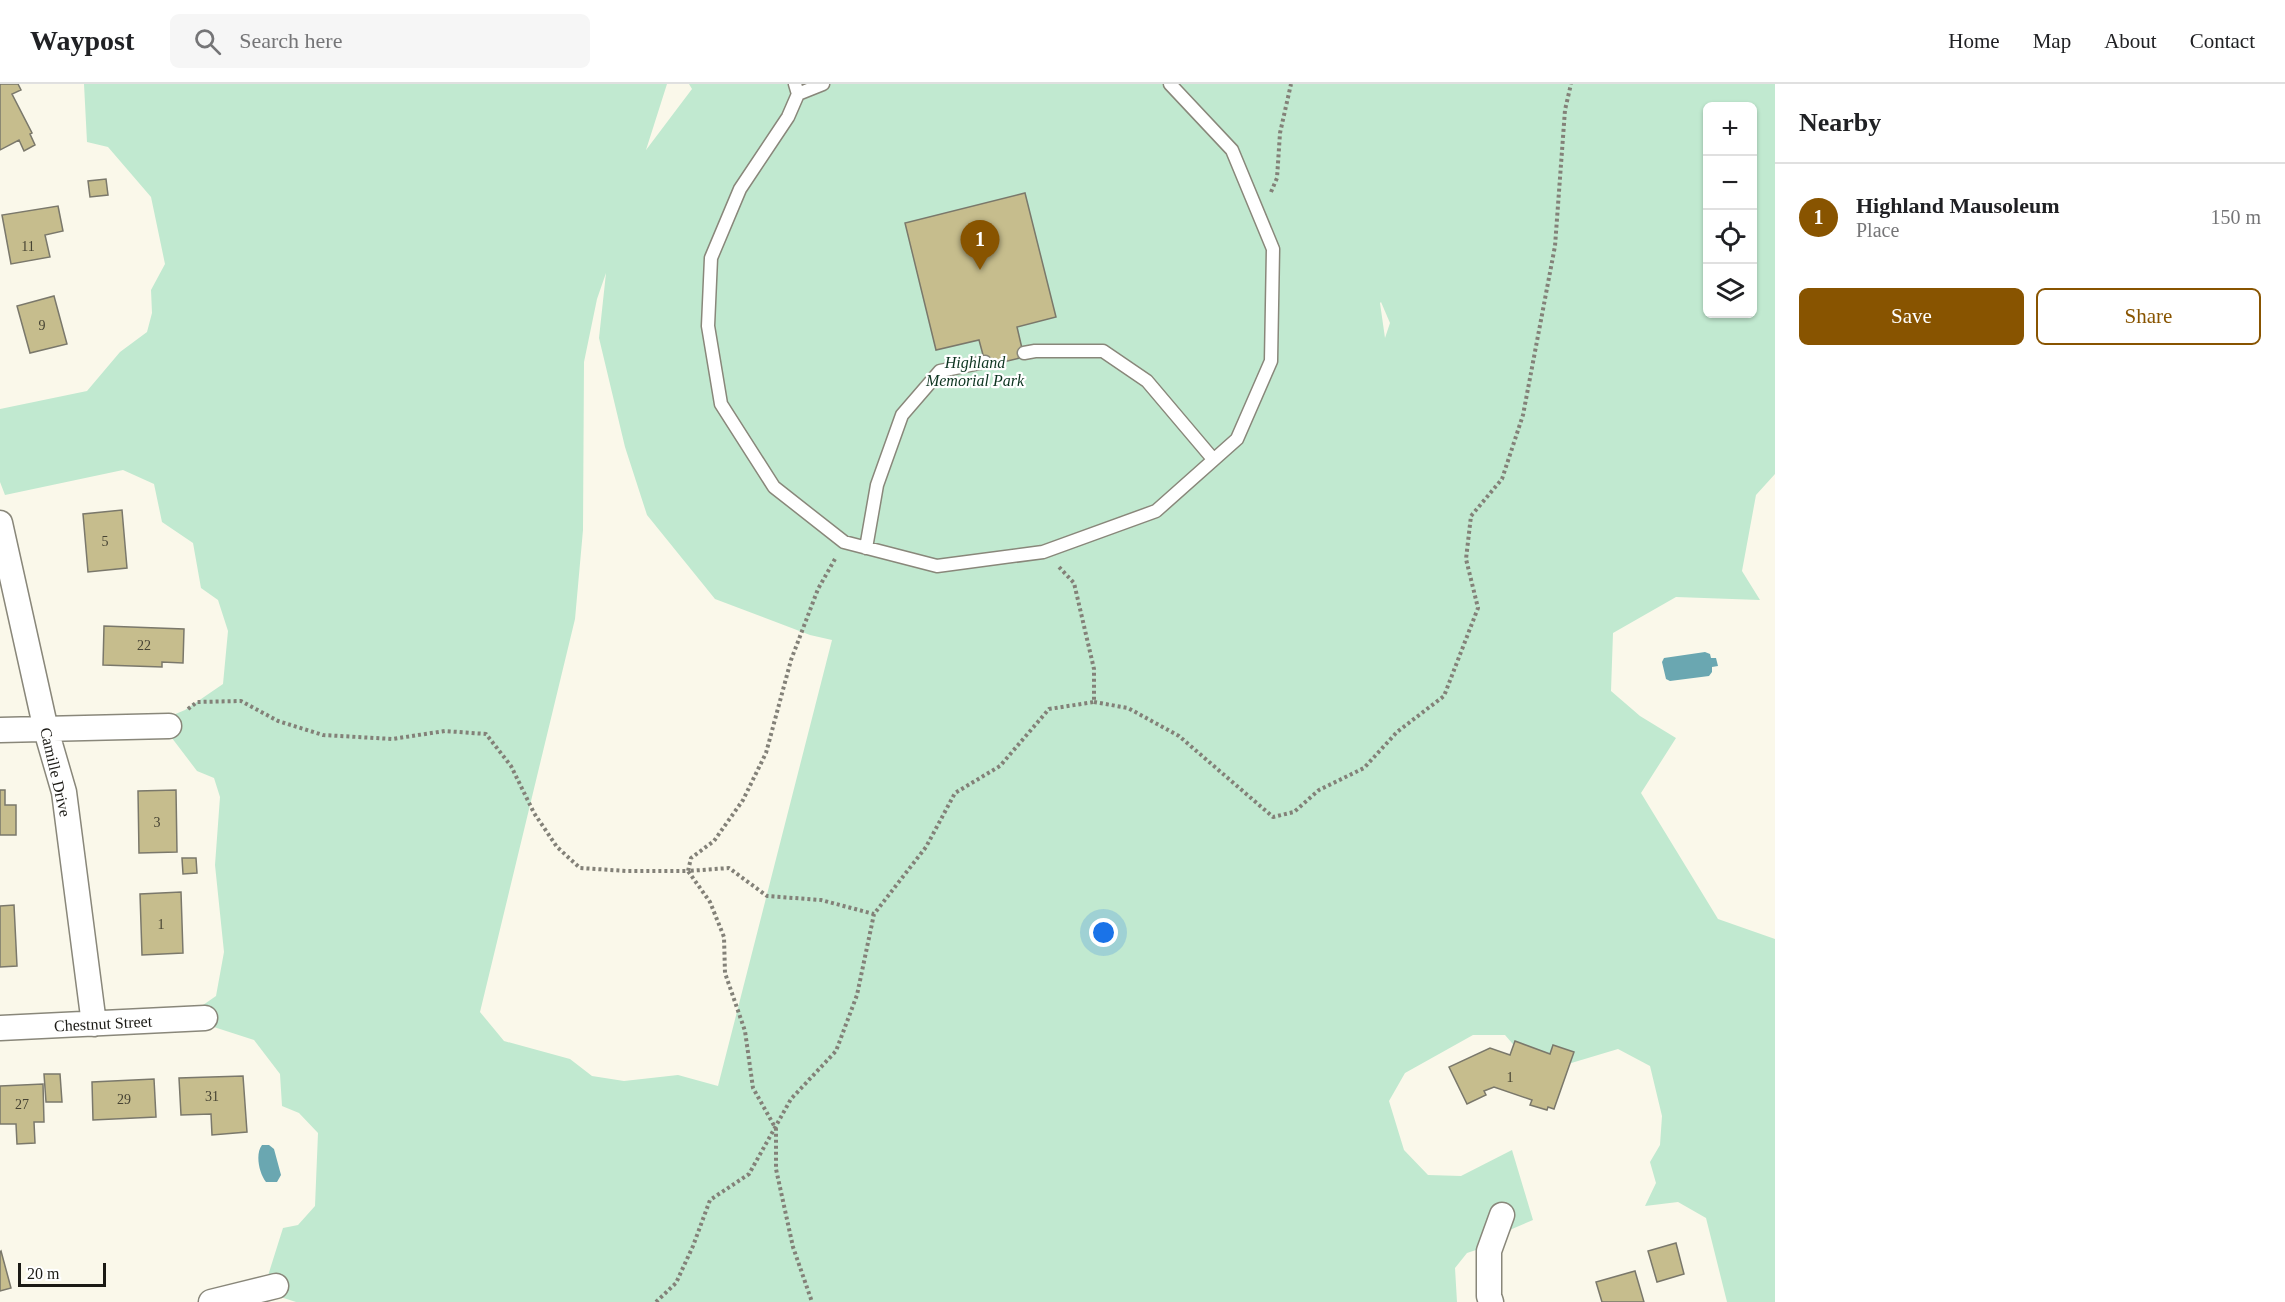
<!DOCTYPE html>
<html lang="en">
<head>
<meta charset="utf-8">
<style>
  body { margin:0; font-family:Georgia,serif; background:#f6f6f6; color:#202124 }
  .controls { position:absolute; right:18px; top:18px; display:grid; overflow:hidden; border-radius:9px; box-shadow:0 2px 4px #0004 }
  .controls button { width:54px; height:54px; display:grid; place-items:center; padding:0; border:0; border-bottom:2px solid #e0e0e0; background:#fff; color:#202124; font:30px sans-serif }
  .scale { position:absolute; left:18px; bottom:15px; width:88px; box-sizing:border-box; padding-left:6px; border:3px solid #1b1a15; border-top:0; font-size:16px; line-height:21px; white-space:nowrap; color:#1b1a15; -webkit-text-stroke:4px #fff; paint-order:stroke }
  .you { position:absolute; left:1104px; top:849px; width:21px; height:21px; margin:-15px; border:4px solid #fff; border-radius:50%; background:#1a73e8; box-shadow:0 0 0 9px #1a73e833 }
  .badge { display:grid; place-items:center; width:39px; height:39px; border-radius:50%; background:#885400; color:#fff; font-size:20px; font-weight:700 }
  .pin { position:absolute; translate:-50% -50px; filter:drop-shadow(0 2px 3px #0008) }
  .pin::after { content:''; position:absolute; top:32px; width:21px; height:18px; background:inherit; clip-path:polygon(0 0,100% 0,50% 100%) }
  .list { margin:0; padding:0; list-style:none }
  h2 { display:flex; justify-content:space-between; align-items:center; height:78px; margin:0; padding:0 24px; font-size:26px }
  h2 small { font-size:20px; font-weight:400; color:#757577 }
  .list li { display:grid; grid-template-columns:39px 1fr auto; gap:18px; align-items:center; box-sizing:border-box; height:108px; padding:0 24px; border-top:2px solid #e0e0e0 }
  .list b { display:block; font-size:22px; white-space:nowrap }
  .list p { margin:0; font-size:20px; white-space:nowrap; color:#757577 }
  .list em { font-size:20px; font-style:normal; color:#757577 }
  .actions { display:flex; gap:12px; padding:18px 24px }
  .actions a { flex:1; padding:14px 0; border:2px solid #885400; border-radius:9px; text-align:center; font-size:21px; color:#885400 }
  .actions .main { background:#885400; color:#fff }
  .icon { flex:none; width:33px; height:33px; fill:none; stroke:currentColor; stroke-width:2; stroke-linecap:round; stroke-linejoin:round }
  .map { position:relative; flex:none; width:1775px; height:1218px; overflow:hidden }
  header { display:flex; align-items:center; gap:36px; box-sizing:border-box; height:84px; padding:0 30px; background:#fff; border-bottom:2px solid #e0e0e0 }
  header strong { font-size:28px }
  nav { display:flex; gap:33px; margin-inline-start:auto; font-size:21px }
  .search { width:420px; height:54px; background:#f6f6f6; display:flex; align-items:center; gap:15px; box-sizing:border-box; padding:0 21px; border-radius:9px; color:#757577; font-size:22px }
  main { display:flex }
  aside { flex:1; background:#fff }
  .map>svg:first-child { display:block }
</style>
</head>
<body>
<header>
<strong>Waypost</strong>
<div class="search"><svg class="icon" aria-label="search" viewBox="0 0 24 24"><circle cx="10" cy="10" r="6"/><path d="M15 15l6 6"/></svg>Search here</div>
<nav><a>Home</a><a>Map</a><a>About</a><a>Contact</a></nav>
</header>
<main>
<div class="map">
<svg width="1775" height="1218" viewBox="0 0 1775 1218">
  <rect width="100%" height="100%" fill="#faf8ea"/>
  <!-- green -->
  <path fill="#c1e9d0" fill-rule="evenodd" d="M84,0h583l-21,66 46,-61 -3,-5h1086v390l-19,21 -14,76 18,29 -84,-3 -63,36 -2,58 29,25 36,22 -35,55 77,126 57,20v363h-48l-21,-84 -28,-16 -33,4 11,-23 -6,-21 10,-17 2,-29 -12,-50 -32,-17 -80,24 -33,-38h-32l-68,38 -16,28 15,49 24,25 33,1 51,-26 21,70 -21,9 -12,13 -33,11 -12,15 2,34h-1161l-37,-12 7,-8 17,-54 15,-3 17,-19 3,-73 -19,-20 -17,-7 -2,-32 -26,-34 -65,-21 4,-7 23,-16 8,-44 -9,-87 5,-68 -6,-19 -17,-7 -38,-50 26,-11 38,-26 5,-53 -10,-31 -17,-12 -8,-45 -31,-21 -8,-38 -31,-14 -118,25 -5,-13v-73l87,-18 33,-39 27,-20 5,-19 -1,-23 14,-26 -14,-67 -43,-50 -21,-5zM1708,22h44v208h-44zM606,189l-7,65 26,109 22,68 68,84 95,36 22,5 -114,446 -40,-11 -54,6 -32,-5 -22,-17 -66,-18 -24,-29 95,-393 8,-89 1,-168 13,-63zM1381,218l9,21 -5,15 -5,-35z"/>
  <!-- water -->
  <path fill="#6aa7b1" d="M1705,568l5,2 1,4h5l2,8 -6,1v5l-3,4 -39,5 -4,-2 -4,-17 2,-4z
    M262,1061h7l5,4 7,26 -4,7h-11c-7,-9 -11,-28 -4,-37z"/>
  <!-- building -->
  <path fill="#c6bd8d" stroke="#7a786b" stroke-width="1.5" d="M0,0h18l3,6 -9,4 20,39 -2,1 5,11 -11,6 -5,-11 -19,10z
    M106,95l2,16 -18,2 -2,-16z
    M1025,109l31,124 -39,10 7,30 -38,9 -7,-26 -43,10 -31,-127z
    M58,122l5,25 -18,4 5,22 -39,7 -9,-49z
    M54,212l13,48 -37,9 -13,-47z
    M122,426l5,58 -39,4 -5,-58z
    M104,542l80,3 -1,34 -21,-1v5l-59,-2z
    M0,706h5v15h11v30h-16z
    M176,706l1,62 -38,1 -1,-62z
    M182,774h14l1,15 -14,1z
    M181,808l2,61 -41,2 -2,-61z
    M14,821l3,61 -17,1v-61z
    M1515,957l35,13 3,-9 21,7 -20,57 -6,-2 -1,3 -17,-5 2,-5 -38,-13 -10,4 2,4 -19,9 -18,-37 41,-19 20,7z
    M44,990h16l2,28h-16z
    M243,992l4,56 -35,3 -1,-21 -30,1 -2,-37z
    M154,995l2,38 -63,3 -1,-38z
    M43,1000l1,38h-10l1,21 -18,1 -1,-20h-16v-38z
    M1676,1159l8,31 -27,8 -9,-31z
    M1,1167l10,37 -11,3v-39z
    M1635,1187l9,31h-42l-6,-20z"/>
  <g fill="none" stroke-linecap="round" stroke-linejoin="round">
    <!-- lane casing -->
    <g stroke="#89877a" stroke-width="15">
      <path id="lane" d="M795,0l3,10 -10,23 -48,72 -29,69 -3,68 13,78 53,83 70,55 93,24 106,-14 113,-41 81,-72 34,-78 2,-112 -41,-99 -62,-66
        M798,10l25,-10
        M1024,269l11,-2h68l44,30 66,78
        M866,464l11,-63 25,-70 38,-44 45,-9"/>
    </g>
    <!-- street casing -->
    <g stroke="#89877a" stroke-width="27">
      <path id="street" d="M0,439l46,207 18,62 30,232
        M0,646l169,-4
        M0,944l205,-10
        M211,1218l65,-16
        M1491,1218l-2,-6v-45l13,-36"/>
    </g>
    <!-- path -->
    <path stroke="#838178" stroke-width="4" stroke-dasharray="3 3" stroke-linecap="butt" d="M1271,108l6,-14 3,-45 11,-49
      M835,475l-17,30 -27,71 -25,93 -23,47 -29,41 -23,17 -3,13 41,-3 38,28 54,4 53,14
      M1094,618l34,6 51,28 94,81 21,-5 25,-22 45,-22 33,-36 47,-36 34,-88 -12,-49 5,-43 31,-37 21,-64 32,-169 10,-136 6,-26
      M188,625l9,-7 44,-1 37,20 45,14 69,4 53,-8 41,3 25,32 23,47 23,34 23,21 47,3h61l22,31 14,35 1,36 20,58 8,57 23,41v40l17,78 19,55
      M656,1218l20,-19 17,-37 17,-46 39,-26 42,-75 45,-48 21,-56 17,-81 52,-67 29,-54 45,-27 49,-57 45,-7v-33l-20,-86 -15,-16"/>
    <!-- lane -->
    <use href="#lane" stroke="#fff" stroke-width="12"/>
    <!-- street -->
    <use href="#street" stroke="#fff" stroke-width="24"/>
  </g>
  <g text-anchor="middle" stroke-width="4.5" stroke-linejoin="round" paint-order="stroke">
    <!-- number labels -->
    <g font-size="14" fill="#464333">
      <text x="28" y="167">11</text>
      <text x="42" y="246">9</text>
      <text x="105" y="462">5</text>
      <text x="144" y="566">22</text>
      <text x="157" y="743">3</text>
      <text x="161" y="845">1</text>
      <text x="1510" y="998">1</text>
      <text x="212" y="1017">31</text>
      <text x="124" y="1020">29</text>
      <text x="22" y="1025">27</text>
    </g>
    <!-- park labels -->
    <g font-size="16" font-style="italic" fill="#0d3420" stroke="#fff">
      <text x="975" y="284">Highland<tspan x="975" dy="18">Memorial Park</tspan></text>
    </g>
    <!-- street labels -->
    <g font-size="16" fill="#1b1a15" stroke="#fff">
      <text transform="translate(56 688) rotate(77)" y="6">Camille Drive</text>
      <text transform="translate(103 939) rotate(-3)" y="6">Chestnut Street</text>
    </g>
  </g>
</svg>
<div class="controls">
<button>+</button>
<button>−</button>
<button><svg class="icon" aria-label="locate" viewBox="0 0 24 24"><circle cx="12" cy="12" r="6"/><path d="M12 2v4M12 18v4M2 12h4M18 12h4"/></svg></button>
<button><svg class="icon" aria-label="layers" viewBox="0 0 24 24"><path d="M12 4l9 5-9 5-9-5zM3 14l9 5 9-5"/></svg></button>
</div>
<div class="scale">20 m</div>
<div class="you"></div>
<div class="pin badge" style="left:980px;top:186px">1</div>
</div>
<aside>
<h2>Nearby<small></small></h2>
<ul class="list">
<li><span class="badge">1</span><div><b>Highland Mausoleum</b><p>Place</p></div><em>150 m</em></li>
</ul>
<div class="actions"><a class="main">Save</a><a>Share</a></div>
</aside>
</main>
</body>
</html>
